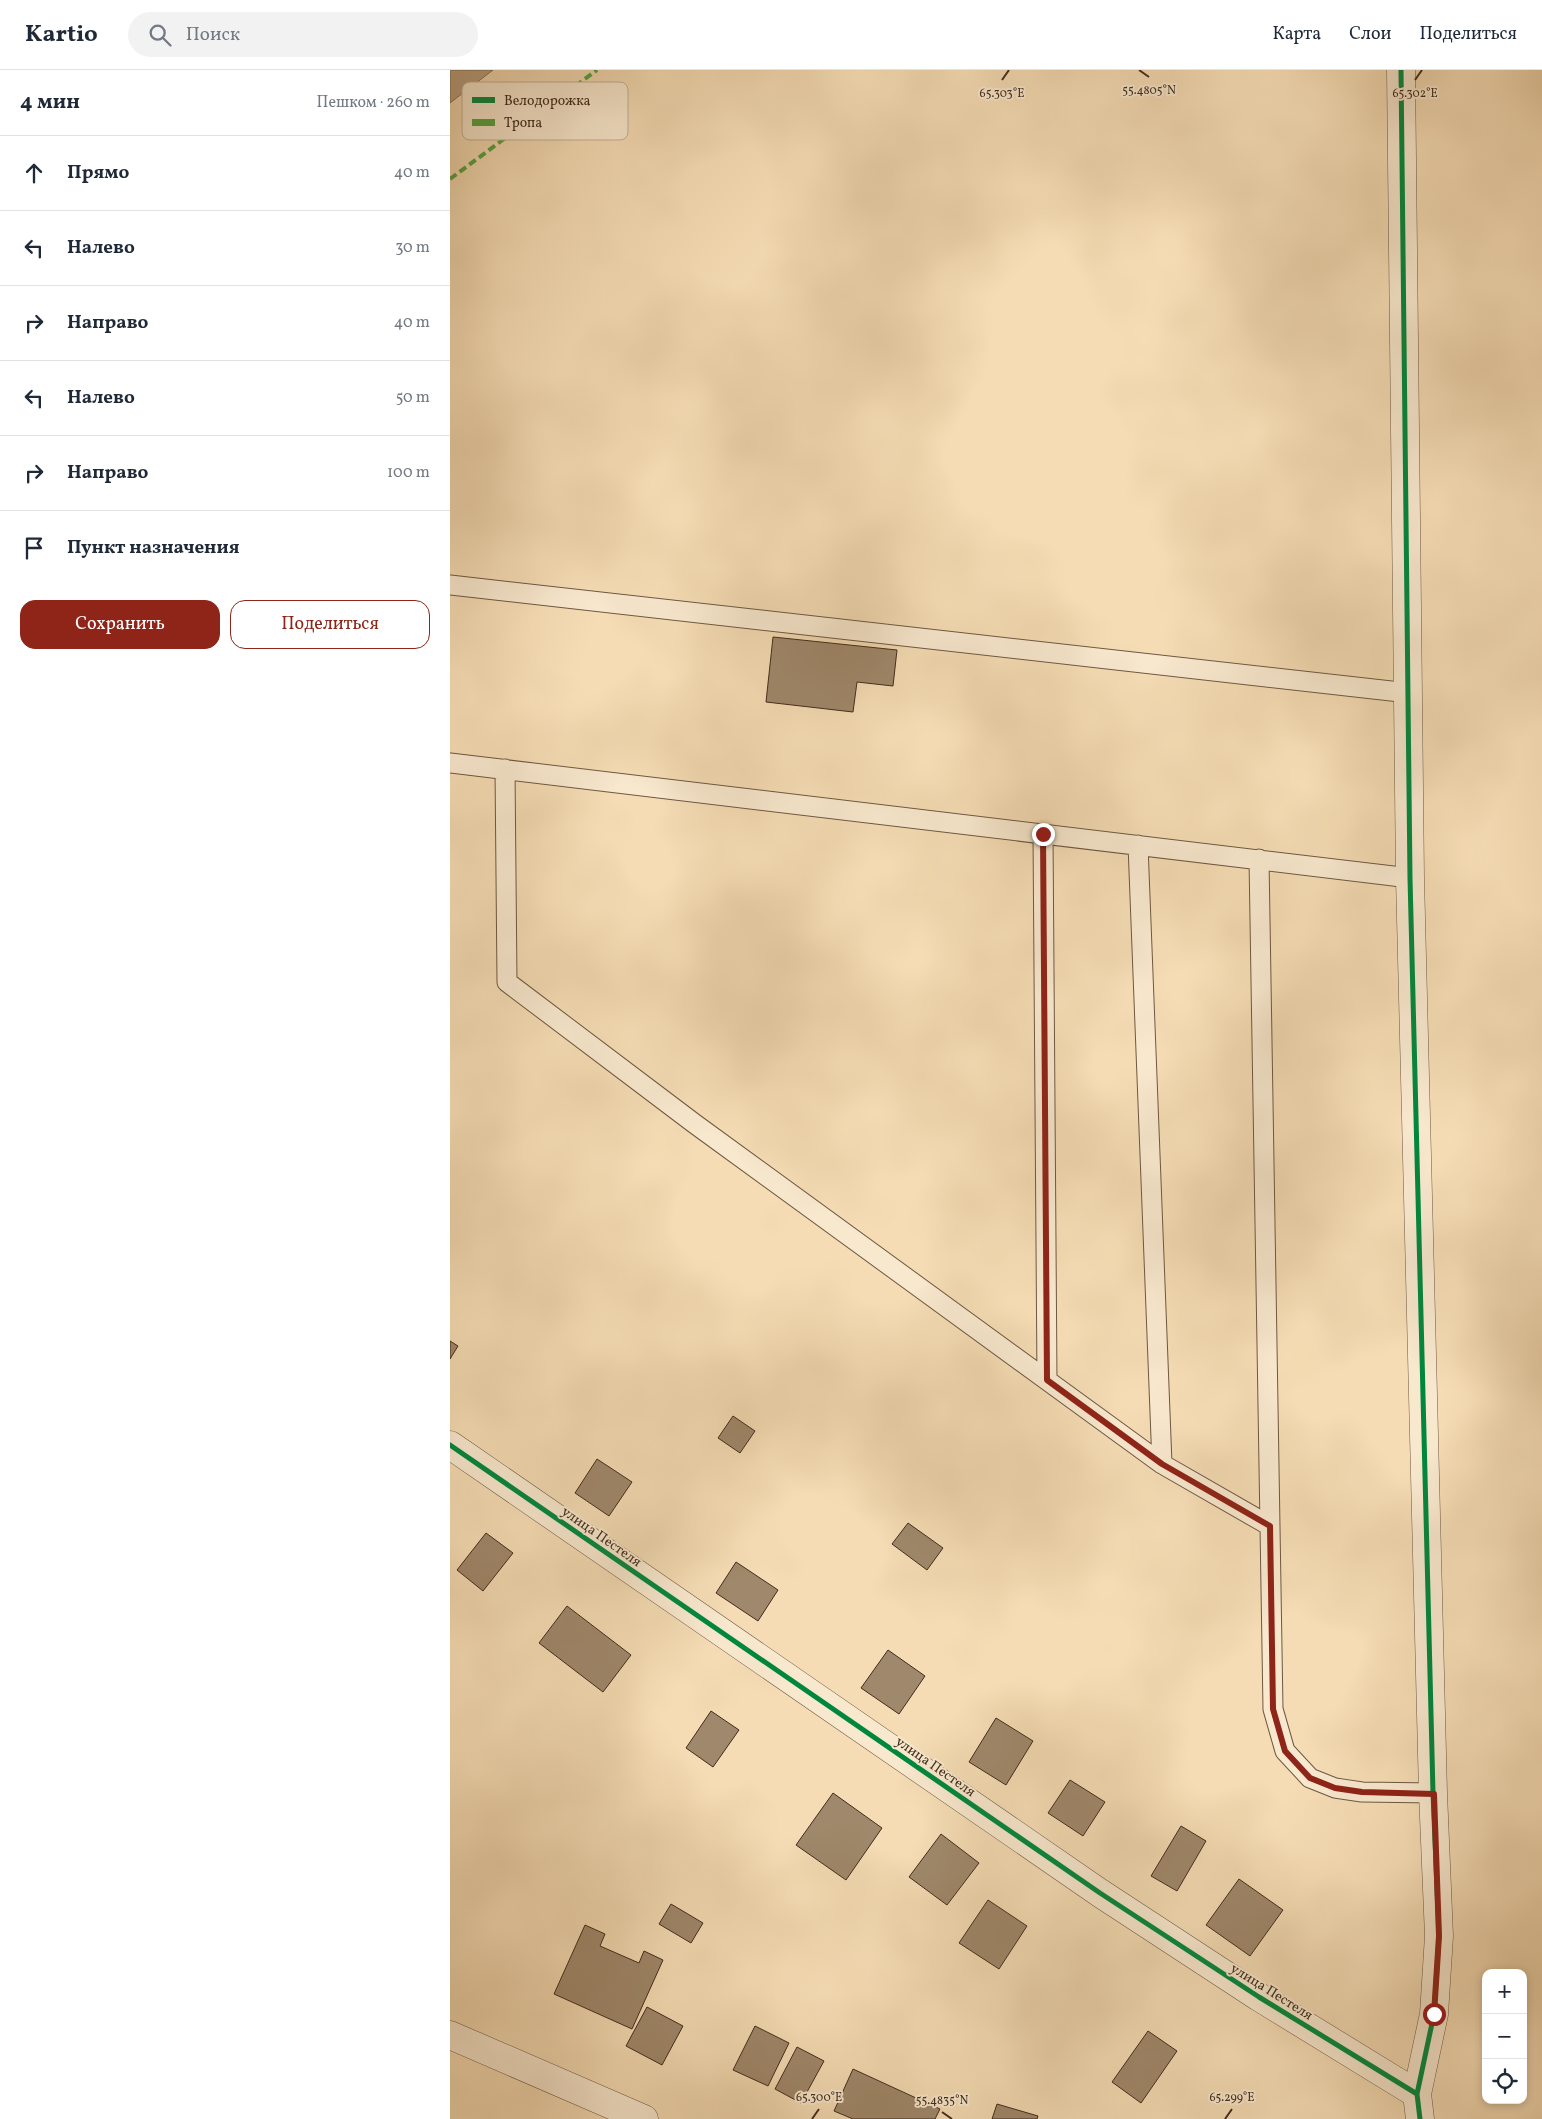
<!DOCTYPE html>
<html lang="ru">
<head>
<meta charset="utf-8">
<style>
  body { margin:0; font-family:Vollkorn,serif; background:#f2f2f3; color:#1f2937 }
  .controls { position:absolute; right:15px; bottom:15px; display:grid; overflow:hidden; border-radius:10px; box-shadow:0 2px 8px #0003 }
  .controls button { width:45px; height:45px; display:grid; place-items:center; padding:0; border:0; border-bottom:1px solid #e0e1e3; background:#fff; color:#1f2937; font:25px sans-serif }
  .stop { position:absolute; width:15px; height:15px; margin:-11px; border:4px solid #8f2418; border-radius:50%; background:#fff }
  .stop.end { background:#8f2418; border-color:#fff; box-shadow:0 1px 5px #0008 }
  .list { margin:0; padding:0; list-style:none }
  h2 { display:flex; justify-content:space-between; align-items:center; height:65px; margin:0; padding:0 20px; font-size:21px }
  h2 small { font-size:16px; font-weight:400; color:#747a83 }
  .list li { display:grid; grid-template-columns:32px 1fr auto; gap:15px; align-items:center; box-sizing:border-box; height:75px; padding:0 20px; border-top:1px solid #e0e1e3 }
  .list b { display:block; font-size:19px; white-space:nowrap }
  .list em { font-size:16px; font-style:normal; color:#747a83 }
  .actions { display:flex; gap:10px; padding:15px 20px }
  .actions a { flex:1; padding:11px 0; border:1px solid #8f2418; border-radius:15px; text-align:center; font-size:18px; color:#8f2418 }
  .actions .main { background:#8f2418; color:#fff }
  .icon { flex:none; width:28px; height:28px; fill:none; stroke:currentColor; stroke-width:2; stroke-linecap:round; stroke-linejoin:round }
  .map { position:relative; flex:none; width:1092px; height:2049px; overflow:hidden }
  header { display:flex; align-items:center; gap:30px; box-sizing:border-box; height:70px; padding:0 25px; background:#fff; border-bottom:1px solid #e0e1e3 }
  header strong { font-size:24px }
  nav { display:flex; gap:28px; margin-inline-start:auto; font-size:18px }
  .search { width:350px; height:45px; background:#f2f2f3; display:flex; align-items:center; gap:12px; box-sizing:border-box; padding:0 18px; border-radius:28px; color:#747a83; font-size:19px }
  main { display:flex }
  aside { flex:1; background:#fff }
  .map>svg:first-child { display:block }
</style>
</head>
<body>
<header>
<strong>Kartio</strong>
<div class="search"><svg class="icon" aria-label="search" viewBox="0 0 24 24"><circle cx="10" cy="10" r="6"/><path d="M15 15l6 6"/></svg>Поиск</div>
<nav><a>Карта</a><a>Слои</a><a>Поделиться</a></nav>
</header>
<main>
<aside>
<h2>4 мин<small>Пешком · 260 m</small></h2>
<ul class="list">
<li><svg class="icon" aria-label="ahead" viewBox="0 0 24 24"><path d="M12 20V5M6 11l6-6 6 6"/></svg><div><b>Прямо</b></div><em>40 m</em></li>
<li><svg class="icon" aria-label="left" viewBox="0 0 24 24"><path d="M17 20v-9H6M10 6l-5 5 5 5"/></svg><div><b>Налево</b></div><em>30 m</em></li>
<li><svg class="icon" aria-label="right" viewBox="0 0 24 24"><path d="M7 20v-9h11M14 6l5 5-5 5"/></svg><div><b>Направо</b></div><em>40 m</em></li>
<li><svg class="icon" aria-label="left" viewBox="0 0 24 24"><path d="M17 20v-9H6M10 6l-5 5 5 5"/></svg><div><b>Налево</b></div><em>50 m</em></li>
<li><svg class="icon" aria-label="right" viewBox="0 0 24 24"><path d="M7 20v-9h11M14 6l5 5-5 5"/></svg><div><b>Направо</b></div><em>100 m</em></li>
<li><svg class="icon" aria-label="arrive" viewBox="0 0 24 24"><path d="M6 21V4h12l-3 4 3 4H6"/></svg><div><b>Пункт назначения</b></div></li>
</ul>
<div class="actions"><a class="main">Сохранить</a><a>Поделиться</a></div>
</aside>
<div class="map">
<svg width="1092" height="2049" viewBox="0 0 1092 2049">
  <rect width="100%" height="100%" fill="#f5dcb4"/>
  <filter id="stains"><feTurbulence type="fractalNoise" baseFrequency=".004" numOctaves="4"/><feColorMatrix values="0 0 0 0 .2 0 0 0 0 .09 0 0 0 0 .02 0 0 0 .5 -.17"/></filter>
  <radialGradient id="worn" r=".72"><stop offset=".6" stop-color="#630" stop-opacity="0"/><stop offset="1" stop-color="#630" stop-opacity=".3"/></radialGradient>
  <!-- water -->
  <path fill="#b8a080" stroke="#887258" d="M0,0h43l-43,33z"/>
  <!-- building -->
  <path fill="#9f886b" stroke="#412c1c" d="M323,567l124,13 -4,36 -36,-4 -4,30 -87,-10z
    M0,1271l8,5 -8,13z
    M283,1346l22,15 -15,22 -22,-15z
    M147,1389l35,23 -23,34 -34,-23z
    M458,1453l35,25 -16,22 -35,-26z
    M36,1463l27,20 -30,38 -26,-21z
    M286,1492l42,28 -20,31 -42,-28z
    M117,1536l64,49 -28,37 -64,-49z
    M438,1580l37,26 -26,38 -38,-26z
    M261,1641l28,19 -26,37 -27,-19z
    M546,1648l37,23 -27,44 -37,-23z
    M620,1710l35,22 -22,34 -35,-23z
    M383,1723l49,35 -36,52 -50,-35z
    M731,1756l25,15 -29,50 -26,-15z
    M491,1764l38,29 -32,42 -38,-28z
    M789,1809l44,31 -33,46 -44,-31z
    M538,1830l39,26 -28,43 -40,-26z
    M221,1834l32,19 -12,20 -32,-19z
    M135,1855l20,9 -5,12 39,17 5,-12 19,9 -31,69 -78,-35z
    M197,1937l36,19 -21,39 -36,-19z
    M305,1956l34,17 -21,43 -35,-16z
    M698,1961l29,20 -36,52 -29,-21z
    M347,1977l27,14 -23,42 -26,-14z
    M403,1999l87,40 -5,10h-82l-19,-8z
    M547,2034l41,12 -1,3h-45z"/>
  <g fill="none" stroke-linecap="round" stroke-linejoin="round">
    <!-- service casing -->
    <g stroke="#6e5842" stroke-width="21">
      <path id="service" d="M0,515l959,108
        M0,693l960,115
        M55,699l2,213 188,142 467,340 108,62
        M593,764l4,546
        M688,775l24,619
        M809,789l14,850 12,42 25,27 25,10 27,4 71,1"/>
    </g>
    <!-- minor casing -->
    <g stroke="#6e5842" stroke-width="29">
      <path id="minor" d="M951,0l9,808 23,915 6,143 -5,78 -17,80 3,25
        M0,1375l650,448 159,104 158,97
        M0,1965l194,84"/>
    </g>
    <!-- service -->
    <use href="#service" stroke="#f8e8ce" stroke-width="19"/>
    <!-- minor -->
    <use href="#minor" stroke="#f8e8ce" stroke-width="28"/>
    <!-- quiet -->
    <path stroke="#55a441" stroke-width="4" stroke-dasharray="8 4" stroke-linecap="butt" d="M0,109l147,-109"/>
    <!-- cycleway casing -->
    <g stroke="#f8e8ce" stroke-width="8">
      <path id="cycleway" d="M951,0l9,808 23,915 6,143 -5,78 -17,80 3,25
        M0,1375l650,448 159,104 158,97"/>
    </g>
    <!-- cycleway -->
    <use href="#cycleway" stroke="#00873e" stroke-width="5"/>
  </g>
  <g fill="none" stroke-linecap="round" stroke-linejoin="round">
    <!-- route -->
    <path stroke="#8f2418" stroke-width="6" d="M593,764l4,546 115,84 108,62 3,183 12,42 25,27 25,10 27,4 72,2 5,142 -5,78"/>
  </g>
  <!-- ticks -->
  <path fill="none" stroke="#412c1c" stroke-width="2" d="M689,0l10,7M552,10l7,-10M965,10l7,-10M492,2042l10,7M362,2049l7,-10M775,2049l7,-10"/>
  <g text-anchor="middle" stroke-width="4" stroke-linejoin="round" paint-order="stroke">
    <!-- street labels -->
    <g font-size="14" fill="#412c1c" stroke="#f8e8ce">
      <text transform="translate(152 1466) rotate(35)" y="5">улица Пестеля</text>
      <text transform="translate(486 1696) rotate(35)" y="5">улица Пестеля</text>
      <text transform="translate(822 1921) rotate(32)" y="5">улица Пестеля</text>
    </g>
  </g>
  <!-- legend -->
  <rect x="12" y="12" width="166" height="58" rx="8" fill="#f8e8ce" stroke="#c1b099" stroke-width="1"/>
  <rect x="22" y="27" width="23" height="6" fill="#00873e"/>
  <rect x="22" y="49" width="23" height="7" fill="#55a441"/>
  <g font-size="14" fill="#412c1c">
    <text x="54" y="35">Велодорожка</text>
    <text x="54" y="57">Тропа</text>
  </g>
  <g font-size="12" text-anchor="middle" fill="#412c1c" stroke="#f8e8ce" stroke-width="4" stroke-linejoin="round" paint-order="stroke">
    <text x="699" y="24">55.4805°N</text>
    <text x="552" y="27">65.303°E</text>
    <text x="965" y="27">65.302°E</text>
    <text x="369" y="2031">65.300°E</text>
    <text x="782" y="2031">65.299°E</text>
    <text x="492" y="2034">55.4835°N</text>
  </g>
  <rect width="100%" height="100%" filter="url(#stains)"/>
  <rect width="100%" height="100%" fill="url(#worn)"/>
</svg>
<div class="controls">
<button>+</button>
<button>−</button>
<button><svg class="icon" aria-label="locate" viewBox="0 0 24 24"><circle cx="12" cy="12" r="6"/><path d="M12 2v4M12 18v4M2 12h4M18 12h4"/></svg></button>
</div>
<div class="stop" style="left:984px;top:1944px"></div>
<div class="stop end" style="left:593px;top:764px"></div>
</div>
</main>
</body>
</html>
